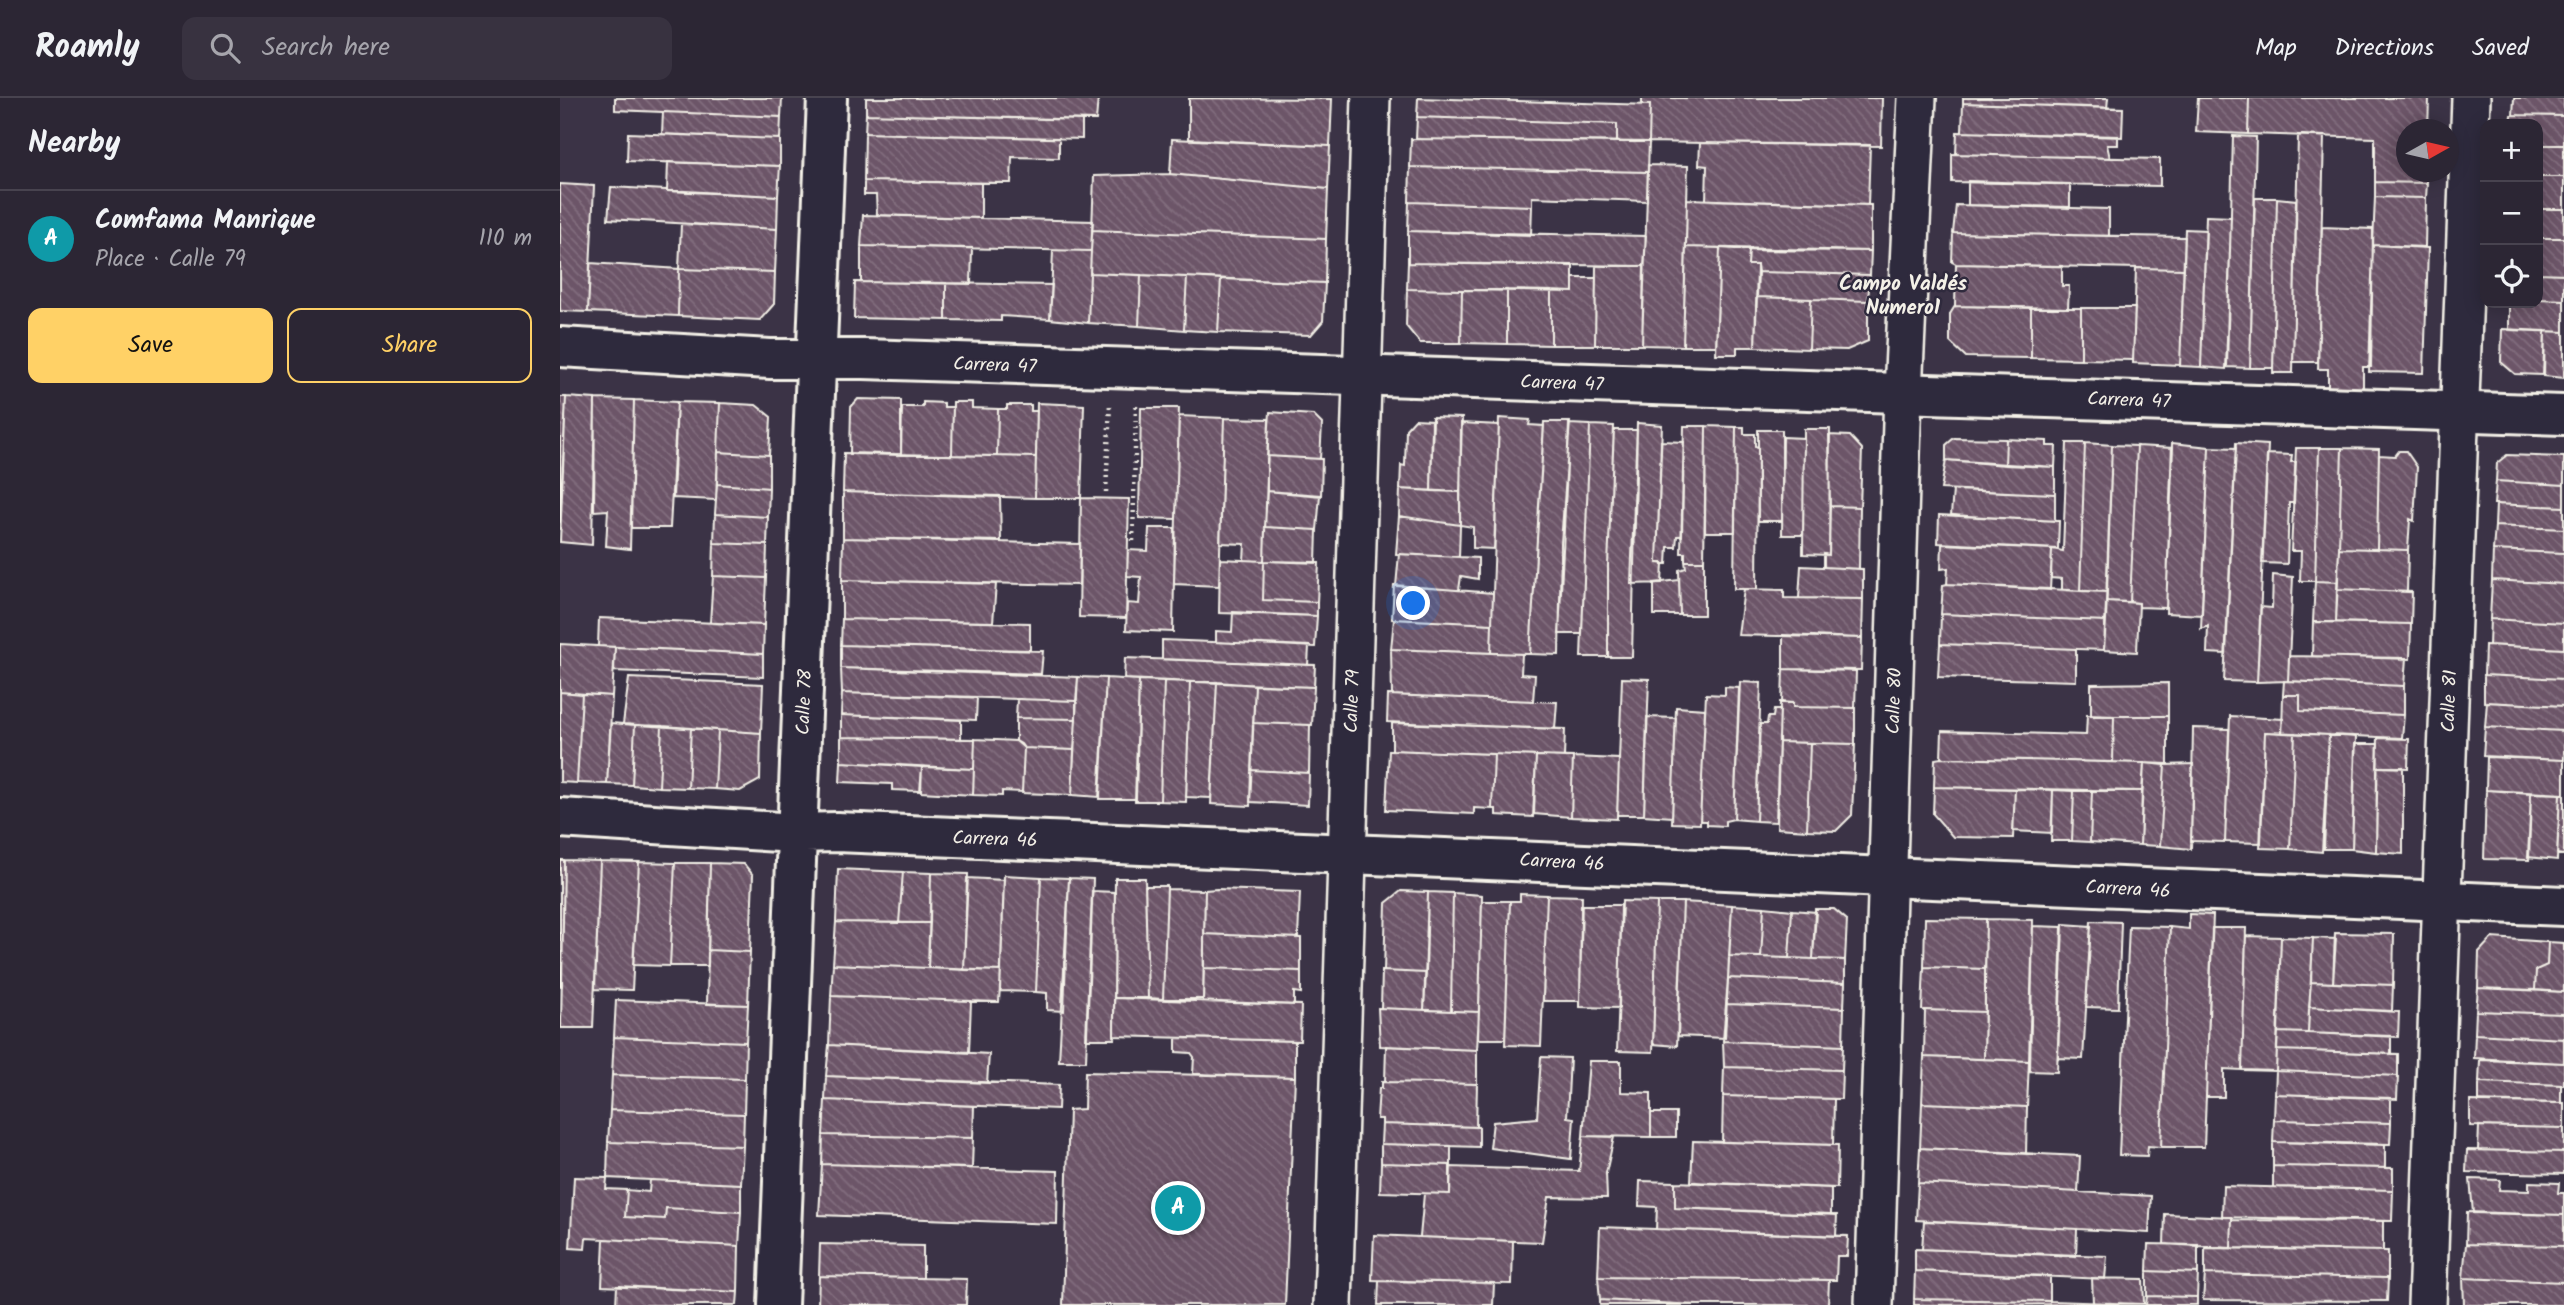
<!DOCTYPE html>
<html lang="en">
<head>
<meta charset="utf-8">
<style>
  body { margin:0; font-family:Kalam,sans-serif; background:#383240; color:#f1f3f6 }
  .controls { position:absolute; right:21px; top:21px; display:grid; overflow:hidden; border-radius:14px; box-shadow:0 4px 18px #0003 }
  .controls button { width:63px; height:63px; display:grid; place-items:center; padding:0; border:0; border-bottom:2px solid #48434f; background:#2c2634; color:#f1f3f6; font:35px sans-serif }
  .compass { position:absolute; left:1836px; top:21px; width:63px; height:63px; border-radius:50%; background:#2c2634; box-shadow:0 4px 18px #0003; rotate:82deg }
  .you { position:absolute; left:854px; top:506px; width:24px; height:24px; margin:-18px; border:5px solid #fff; border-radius:50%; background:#1a73e8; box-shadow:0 0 0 10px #1a73e833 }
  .badge { display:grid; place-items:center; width:46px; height:46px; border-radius:50%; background:#ffd166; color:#fff; font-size:23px; font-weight:700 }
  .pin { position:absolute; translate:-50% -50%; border:4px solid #fff; box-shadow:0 2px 7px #0006 }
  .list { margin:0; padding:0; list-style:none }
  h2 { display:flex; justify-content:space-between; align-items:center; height:91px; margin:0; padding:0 28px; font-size:30px }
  h2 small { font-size:23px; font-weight:400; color:#a6a5ac }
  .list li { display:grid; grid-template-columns:46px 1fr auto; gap:21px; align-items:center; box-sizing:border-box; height:98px; padding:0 28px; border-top:2px solid #48434f }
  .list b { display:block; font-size:26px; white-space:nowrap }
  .list p { margin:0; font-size:23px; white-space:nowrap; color:#a6a5ac }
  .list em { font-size:23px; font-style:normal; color:#a6a5ac }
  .actions { display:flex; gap:14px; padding:21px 28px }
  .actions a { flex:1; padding:16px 0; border:2px solid #ffd166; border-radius:14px; text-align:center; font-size:24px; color:#ffd166 }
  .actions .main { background:#ffd166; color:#111 }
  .icon { flex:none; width:38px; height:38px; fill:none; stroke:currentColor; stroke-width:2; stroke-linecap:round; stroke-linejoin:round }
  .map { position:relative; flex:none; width:2004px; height:1207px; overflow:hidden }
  header { display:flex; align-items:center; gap:42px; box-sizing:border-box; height:98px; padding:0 35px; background:#2c2634; border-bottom:2px solid #48434f }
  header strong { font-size:33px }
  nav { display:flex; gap:38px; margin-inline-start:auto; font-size:24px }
  .search { width:490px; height:63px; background:#383240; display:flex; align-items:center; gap:18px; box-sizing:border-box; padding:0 24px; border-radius:14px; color:#a6a5ac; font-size:26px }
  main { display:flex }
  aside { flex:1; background:#2c2634 }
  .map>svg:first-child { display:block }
</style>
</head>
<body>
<header>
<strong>Roamly</strong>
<div class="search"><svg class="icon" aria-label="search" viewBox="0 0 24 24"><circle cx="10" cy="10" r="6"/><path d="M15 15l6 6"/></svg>Search here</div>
<nav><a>Map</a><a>Directions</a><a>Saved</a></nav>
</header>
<main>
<aside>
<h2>Nearby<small></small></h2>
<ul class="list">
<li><span class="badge" style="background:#0f9aa8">A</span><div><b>Comfama Manrique</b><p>Place · Calle 79</p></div><em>110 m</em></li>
</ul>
<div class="actions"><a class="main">Save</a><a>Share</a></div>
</aside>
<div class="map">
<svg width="2004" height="1207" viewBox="0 0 2004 1207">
  <defs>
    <pattern id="building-back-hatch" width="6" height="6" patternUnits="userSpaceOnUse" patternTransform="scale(1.75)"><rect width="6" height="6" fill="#6c5568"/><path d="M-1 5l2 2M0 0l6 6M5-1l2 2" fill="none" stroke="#826e7e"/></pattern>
  </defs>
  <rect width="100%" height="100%" fill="#3b3346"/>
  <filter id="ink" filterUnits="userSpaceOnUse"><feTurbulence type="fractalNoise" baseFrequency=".0143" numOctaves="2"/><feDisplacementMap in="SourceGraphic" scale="14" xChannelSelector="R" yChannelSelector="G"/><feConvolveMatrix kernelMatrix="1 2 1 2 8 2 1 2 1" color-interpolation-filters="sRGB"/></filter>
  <g filter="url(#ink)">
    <!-- building -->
    <path fill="url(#building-back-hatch)" stroke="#f4f1e8" stroke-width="2" d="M55,0h167l-1,19 -166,-7z
      M306,0h232l-2,22 -230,-6z
      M629,0l143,1 -2,47 -141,-7z
      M858,0l232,7 -1,37h-32v-18l-200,-7z
      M1082,0h240l-1,48 -232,-4 1,-37h-8z
      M1403,0h145l-1,10 -144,-5z
      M1638,0h51l-1,36 -52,-2z
      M1689,0h180l-1,32h-22v42h21v11l-52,-1v-44l-127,-4z
      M1954,0h50v18l-51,-1z
      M1403,5l160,5 -1,29 -160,-5z
      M103,14l118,5 -1,22 -118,-5z
      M306,16l216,6v19l-217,-6z
      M1951,17l53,1v29h-26v-21h-28z
      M857,19l200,7v18l-201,-3z
      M1397,34l161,4v9h-11l3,13 -154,-4z
      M68,35l152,6v27l-153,-5z
      M305,35l194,5v20l-47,-1 -1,26 -147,-2z
      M1738,37l26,1 -6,226h-25z
      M1673,38l23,1 -6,231 -23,-1z
      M612,41l158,7 -2,43 -158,-15z
      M851,41l238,3 -1,30 -238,-5z
      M1140,45l170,2 -2,60 -162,-5 1,-34 -8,-1z
      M1978,47h26v32h-26z
      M1392,56l208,5v27l-208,-4z
      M108,64l112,4 -2,30 -111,-5z
      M1088,67l40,1 -5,180 -41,-1z
      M850,69l238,5 -1,29 -115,-4v9l-123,-4z
      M610,76l158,15 -2,50 -234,-9 2,-54z
      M1978,79h26v32h-26z
      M304,83l117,2v35l-104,-3 -1,-20h-12z
      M1408,83l102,3v23l-102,-2z
      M1815,84l52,1 -1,15 -51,-1z
      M0,86l34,2 -6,126 -28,-1z
      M51,89l167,9 -1,33 -169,-10z
      M1815,99l51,1 -1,49 -52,-2z
      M1695,100h22l-4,170h-23z
      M1717,100l19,2 -3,173h-20z
      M1127,101l184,6v46l-185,-4z
      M849,104l123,4 -1,29 -123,-4z
      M1396,107l153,4v27l-156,-3z
      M1978,111h26v29h-26z
      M303,117l230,6 -2,30 -230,-5z
      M1646,118l25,1 -5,152 -25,-2z
      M121,126l96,5 -2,43 -96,-3z
      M1762,129l51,2 -2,138h-8v25l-35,-1v-22h-10z
      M1625,131l21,1 -5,137 -21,-1z
      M532,132l234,9 -1,44 -235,-10z
      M848,133l238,5 -2,30 -236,-3z
      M1393,135l232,4 -1,32 -228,-5 -4,-2z
      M1978,140h26v36l-26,-1z
      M1813,147l55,3 -4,125 -55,-1z
      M301,148l111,2 -1,36 -110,-2z
      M1126,149l34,1 -4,98h-33z
      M1160,150l29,2 -1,15h9l-2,82h-18v7h-21z
      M1189,152l122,1 -1,24 -112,-3 -1,-7h-9z
      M493,153h38l-3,72 -38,-4z
      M30,165l89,6 -1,47 -90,-4z
      M848,165l165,3v26l-166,-3z
      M1396,166l106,2v20h7l-1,22 -113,-2z
      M1036,168h48l-2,79h-47z
      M1576,170l48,1 -4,96 -47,-2z
      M119,171l96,3 -1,32 -14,16 -82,-4z
      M1198,174l112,3 -2,26 -111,-4z
      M530,175l51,2 -2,51 -51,-3z
      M1978,175l26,1v26l-26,-1z
      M581,177l46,2 -3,53 -45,-4z
      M627,179l34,2 -3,53 -34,-2z
      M1013,180h23l-1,67h-44v-54l22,1z
      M661,181l104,4 -2,38 -12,14 -93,-3z
      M295,184l91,1v37l-92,-2z
      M386,185l106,2 -2,34 -49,-3v5l-55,-1z
      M847,191l55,1 -1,53h-41l-14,-17z
      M902,192h45v54l-46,-1z
      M947,192l44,1v54l-44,-1z
      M1197,199l54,2 -2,50 -54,-2z
      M1251,201l57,2v40l-21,9 -38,-1z
      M1978,201l26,1v32l-55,-2v-27h29z
      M1395,208l76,2v50l-65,-1 -16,-15v-28z
      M1471,210h50v51l-50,-1z
      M1521,210h54l-2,52 -52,-1z
      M1942,231l43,2 -2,44 -28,-1 -14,-12z
      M1985,233l19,1v46l-20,-2z
      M0,299h6l-6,126z
      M6,299l29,2 -3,146 -32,-3z
      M35,301l39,1 -4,149 -24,-3 2,-36 -14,1z
      M298,301l43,1v55l-51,-1 1,-47z
      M74,302l43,2 -7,126h-39z
      M117,304l43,1 -4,97 -43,-2z
      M363,304l21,1v4h9l-1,48h-51l1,-48h21z
      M393,304h19v6l26,1 -1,47 -45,-1z
      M160,305l36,2 15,12 -2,38 -51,-3z
      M477,305l47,2 -3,93h-46z
      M447,307h24v6h6l-1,46 -39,-1 1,-47h9z
      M581,310h38l-3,111 -37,-1z
      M710,314l43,3 9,9 -2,35 -53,-3z
      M619,318l45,2 -5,168 -45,-2z
      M872,319l30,1 -2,74 -29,-1z
      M664,320l45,1 -5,142 -20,-1 1,-16 -25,-1z
      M939,320l31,2 -1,5 15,1 -14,228 -39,-1z
      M855,321l18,1 -2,71 -31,-2 1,-24 4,1 1,-37z
      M984,324h26l-9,121 -2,112 -29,-1z
      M901,325l38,2 -5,124 -21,-1v-21l-13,-2z
      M1077,325l25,2 -5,138h6l-1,20 -31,1z
      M1009,326l21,1 -8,209h-23z
      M1030,327l24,1 -6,139v92h-27z
      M1124,328h22l-2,135h-19v-8h-4z
      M1146,328l30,1 -1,105h-30z
      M1176,329h8v7h11v12l3,1 -1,142h-23z
      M1244,331h26l-1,126 -26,-1z
      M1054,332h23l-5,227h-24v-92z
      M1198,332h24v91h-24z
      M1269,337l21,1 12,13 -2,58 -30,-1z
      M1223,339l21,1 -1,97h-21z
      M1394,340l52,1 -1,26 -59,-5v-15z
      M1446,341l41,2v5h9l-1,21 -50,-2z
      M1101,343l23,1 -2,94h-5l-1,11h-8l-1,17 -10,-1z
      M1507,345h18l-5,148 -18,-1v-11l-11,-1 1,-29 11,2z
      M1525,345l27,2 -5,147 -27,-1z
      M1612,345l37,4 -7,168 -36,-2z
      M1676,345l32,2 -11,237 -33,-1z
      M1552,347l25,1 -7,156 -24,-1z
      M1577,348l36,2 -7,160 -27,-1v-4l-9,-1z
      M1649,349l27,1 -10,206 -19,-1 1,-27 -7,3z
      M1736,350h23l-4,133h-15l1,-30h-10z
      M1759,350h23l-4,134 -23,-1z
      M1782,350l37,1 -2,100 -38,-1z
      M1839,353h7l11,16 -3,54 -4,-2 -2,31 -31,-1 2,-94 16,1z
      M158,354l51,3v33l-52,-4z
      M284,355l192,4 -1,41 -192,-6z
      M1707,356l25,1 -1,7h5l-2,41h-5l-2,61 -25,-1z
      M1947,357l57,2v28l-68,-4 1,-18z
      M707,358l55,3 -1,37 -54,-5z
      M1386,362l109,7v27l-114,-5z
      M1936,383l68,4v22l-70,-3z
      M157,386l52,4 -1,29 -53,-3z
      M840,391l60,3v33l-61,-9z
      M1393,392l102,4v27l-104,-6z
      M707,393l53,4 -3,35 -52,-3z
      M283,394l157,4 1,45 -158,-3z
      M521,400l48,1 -3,119 -47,-1z
      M1936,406l68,3v22l-69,-3z
      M1270,408l30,1 -1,62 -35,-2v-13l5,1z
      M155,416l53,3 -1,28 -53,-2z
      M1379,417l120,6 -1,28 -120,-6z
      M839,418l61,9 -1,32 -63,-3z
      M1935,428l69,3v24l-71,-3z
      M705,429l52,3 -1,32 -52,-1z
      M589,430h26l-2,104 -47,-2 1,-27 12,1 2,-27 -14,-1 1,-26 20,1z
      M283,440l237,6 -1,41 -237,-5z
      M154,445l53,2 -1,33 -53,-2z
      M1382,446l110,5 -2,41 -103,-6 1,-16 -7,1z
      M1779,450l69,2 -1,42 -70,-3z
      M1933,452l71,3v31l-72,-4z
      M839,456l79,4v21l-17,-3 -2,14 -63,-4z
      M660,461l44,2 -1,39 54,2v14l-98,-3z
      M704,463l55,2 -2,39 -54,-2z
      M1125,463h19v54h-24l-1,-45 7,-2z
      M1241,468l62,3v30l-64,-1z
      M1713,477l20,2 -5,104 -31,1 4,-75 11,1z
      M153,478l53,2 -2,47 -54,-2z
      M282,482l154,4 -3,38 -151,-3z
      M1119,482l1,35h-26v-32z
      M1932,482l72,4v39l-74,-4z
      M1755,483l23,1 -2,40h-23z
      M1387,486l160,8 -1,29 -165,-7 2,-29z
      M834,487l99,8 -1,31 -100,-5z
      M1184,491l40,1v8l79,1 -1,39 -124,-3z
      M1777,491l75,3 -1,32 -75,-2z
      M1546,503l33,2 -2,49 -33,-2z
      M673,514l84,4 -2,31 -99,-5v-11l16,1z
      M1381,516l165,7 -2,29 -164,-6z
      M39,520l165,7 -1,29 -165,-8z
      M282,521l188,4v27l-189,-5z
      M834,521l98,5 -1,29 -100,-4z
      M1930,521l74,4v26l-75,-4z
      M1753,524l98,2 -1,35 -98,-3z
      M1223,537l79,3 -1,32 -78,-1z
      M602,542l147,6 -1,19 -146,-6z
      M0,546l55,3 -3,49 -52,-4z
      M1380,546l136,5v32l-138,-4z
      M281,547l202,6 -2,23 -200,-6z
      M1925,547l79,4v30l-80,-4z
      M55,549l148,7v23l-149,-6z
      M831,551l131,5 -1,20 14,1 -2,26 -141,-6z
      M1729,558l117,2 -2,28 -116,-5z
      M565,560l190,7 -1,22 -190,-8z
      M281,570l237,9 -2,24 -234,-8z
      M1223,571l73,2 -1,37 -62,-1v-4h-11z
      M1924,577l80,4v27l-80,-4z
      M518,579l28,1 -6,119 -28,-2z
      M69,580l134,6 -2,49 -138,-9z
      M546,580l33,2 -3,119h-37z
      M1062,580l27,1 -5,136h-27z
      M579,582l25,1 -4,120h-25z
      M604,583l26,1 -4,120 -26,-1z
      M1724,583l120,5v29l-104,-4v-16h-17z
      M630,584h27l-6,116 -25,-1z
      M657,584l38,3 -5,121 -39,-2z
      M1180,584l21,1 -5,138 -22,-2z
      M1608,585v33h-77v-32z
      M695,587l59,2 -2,38 -59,-2z
      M1165,589l14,1 -5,131 -9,2v5l-18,-1v-4h-7l6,-127 19,1z
      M0,594l22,2 -5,89 -17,-1z
      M282,595l135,4 -1,23 -135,-5z
      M22,596l30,2 -5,88 -30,-1z
      M828,597l169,7 -2,27 -168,-7z
      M1723,597h17v16l104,4 -2,23 -120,-5z
      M457,601l59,2v18l-60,-1z
      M1220,604l13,1v4l62,1v36l-76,-2z
      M1927,604l77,4v25l-79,-4z
      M1116,609l29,2 -5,115 -28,-1z
      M1214,612h6l-4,112 -20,-1 4,-97h7l1,-7h5z
      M281,617l120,5v19l-120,-2z
      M1527,617l27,1 -1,46 -172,-4 1,-27 144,4z
      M1554,618h54v48l-55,-2z
      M1670,618l53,3 -1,14 -17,-1 -4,111 -36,-1z
      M1087,619l29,1 -4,99 -28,-2z
      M456,620l60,1 -2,31 -50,-2 -8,-7z
      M51,625l24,2 -3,60 -25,-1z
      M693,625l57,2 -1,48 -58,-3z
      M832,625l173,6 -1,28 -172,-7z
      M75,627l27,1 -3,61 -27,-2z
      M102,628l29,2 -3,60 -29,-1z
      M1925,629l79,4v29l-81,-4z
      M131,630l27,2 -3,59 -27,-1z
      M1633,630l36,1 -4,113 -34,-1z
      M158,632l43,3 -1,47 -20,11 -25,-2z
      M1705,634l30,1 -5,116 -30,-1z
      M1735,635l34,2 -7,117 -32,-3z
      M1769,637l27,2 -4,112h-28z
      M281,639l134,2 -1,30 -133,-7z
      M1818,640l31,1 -1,29 -31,-1z
      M415,641l41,2 5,3 3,4 -2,44 -20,-1v5l-29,-1z
      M1219,644l31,1 -3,87 -30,-2z
      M1250,645l45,1 -3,71 -16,16 -29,-1z
      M1795,646h23l-2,108 -24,-3z
      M464,650l50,2 -2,45 -50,-2z
      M829,652l105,4 -2,55 -18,-1v6l-88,-4z
      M934,656l42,2 -3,61 -37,-2v-6h-4z
      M976,658l37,1 -2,60 -37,-3z
      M1013,659l46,2 -2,60 -46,-2z
      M1927,659l77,3v34l-78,-4z
      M1381,660l203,5 -2,28 -208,-4 1,-28z
      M281,664l81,5 -2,24 -28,-1v-6l-52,-2z
      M1584,665l21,2 -5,81 -20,-1z
      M1633,666l-2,85 -31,-3 5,-81z
      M362,669l52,2 -1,26 -52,-3z
      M1817,669h26v87l-27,-2z
      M691,672l58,3 -1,32 -58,-3z
      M1374,689l81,2 -2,49 -60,-1 -20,-23z
      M1455,691l38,1 -1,43 -39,-2z
      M1493,692l21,1 -2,50h-21z
      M1926,692l45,3 -2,67 -45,-1z
      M1514,693h18l-2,51 -18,-1z
      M1532,693h50l-2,54 -50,-3z
      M1971,695l29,1 -3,66 -29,-3z
      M2000,696h4v61l-7,-1z
      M0,762h4l-2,126h-2z
      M4,762l36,1 -7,167h-32z
      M40,763l39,1 -7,128 -37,-1z
      M79,764l36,1 -5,103 -37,-1z
      M115,765h35l-2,103h-38z
      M150,765l34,1 9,11 -3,77 -42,-2z
      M278,771l65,3 -4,51 -63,-1z
      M343,774l28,1 -1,50h-31z
      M371,775l37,1 -4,96 -36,-2z
      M444,777l37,2 -5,115 -36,-1z
      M481,779l28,1 -5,133 -17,-1v-17l-11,-1z
      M407,780l37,2 -3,91 -37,-1z
      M509,780l24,1 -7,182h-27z
      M555,780h30l3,120h-34z
      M585,788h22l-4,113 -15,-1z
      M607,791l38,1 -2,109h-40z
      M657,791l83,3 -2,46 -94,-4 1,-44z
      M532,793l23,1 -1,147h-28z
      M841,793l27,1 -2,81 -42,-2 2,-68z
      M868,794l25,1 -2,118 -27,-1z
      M893,795l29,2 -3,117 -28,-1z
      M960,796l27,1 -6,151 -36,-1 5,-144h10z
      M987,797l35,1 -2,105h-37z
      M922,803h28l-5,138h-27z
      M1062,803l35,1 -4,150 -36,-1z
      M1097,804h26l-6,144 -24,-2z
      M1123,804l49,3 -7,133 -47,-2z
      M1021,807h40l-2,103 -39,-1z
      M1172,807l32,2 -3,50 -32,-1z
      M1204,809l28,3 -3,48 -28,-1z
      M1255,811h19l13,11 -2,40 -32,-1z
      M1232,812l24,2 -3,47 -24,-1z
      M1629,816l24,1 -9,232h-43l9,-220 19,2z
      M1365,820l61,1 -1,50 -61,-2z
      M1426,821l47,1 -4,141 -45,-2z
      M1531,823l30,1 -3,86 -32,-1z
      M276,824l94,1 -2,45 -95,-4z
      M1503,826l28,2 -8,133 -25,-1z
      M1473,828l29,1 -5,145 -27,-1z
      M1569,828l41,1 -9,220 -13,-1 -1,10 -28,-1z
      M1652,830h34l-4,142 -18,-1v28h-18z
      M1775,835l59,1 -1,51 -60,-2z
      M644,836l97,4v33l-97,-3z
      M1686,838l35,1 -5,134 -34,-1z
      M1721,839l32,1 -5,95 -30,-1z
      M1753,840l23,1 -3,44 -22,-1z
      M1932,840l56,4 -1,23 -11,5 -1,20 -57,-2 1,-36z
      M1988,844l16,1v49l-29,-2 1,-20 11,-5z
      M148,852l42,2 -2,53 -41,-1z
      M1169,858l116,4v23l-117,-5z
      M273,866l168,7 -2,31 -168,-6z
      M1364,869l61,2v43l-63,-2z
      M644,870l97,3v22l-7,-1v13l-91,-3z
      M822,873l44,2 -2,37 -43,-2z
      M1168,880l117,5 -1,25 -118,-4z
      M1751,884l82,3 -1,26 -83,-4z
      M1918,890l86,4v22l-88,-3z
      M271,898l140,5 -2,51 -140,-7z
      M554,900l187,7 -1,36 -186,-5z
      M56,902l132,5 -2,37 -132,-5z
      M1166,906l118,4 -1,38 -120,-5z
      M1749,909l90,5 -1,25 -90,-4z
      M818,910l101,4 -2,38 -97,-4z
      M1365,912l60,2 -1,47 -60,-2z
      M1916,913l88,3v25l-89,-5z
      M1718,934l113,4v18l-114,-4z
      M1915,936l89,5v24l-90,-5z
      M54,939l132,5 -1,37 -133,-4z
      M616,940l119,3v36l-102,-3 1,-17 -3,-4 -15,-1z
      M1163,943l120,5 -1,24 -118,-3z
      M269,947l160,9 -2,29 -161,-7z
      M826,948l91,4v34l-92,-2z
      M1717,952l121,4v22l-122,-5z
      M981,959l29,1 -3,59 7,1 -3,41 -81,-11 3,-26 44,-4z
      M1364,959l105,4 -2,46 -105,-4z
      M1920,962l84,3v22l-85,-3z
      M1029,963h32v31l30,1v44l-68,-1z
      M1164,969l118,3 -1,29 -118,-3z
      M1716,973l122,5 -1,23 -122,-5z
      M525,974l210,5 -10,228h-222l6,-195 15,-1z
      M52,977l133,4 -1,35 -134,-4z
      M266,978l233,9 -1,24 -233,-9z
      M822,984l95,2 -1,43 -94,-3v-5h-5l2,-31h3z
      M1919,984l82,3v18l-82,-1z
      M1715,996l116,4v25l-117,-3z
      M1163,998l111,3 -1,46 -111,-3z
      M265,1002l149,6 -1,32 -150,-3z
      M1910,1003l94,2v25l-94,-2z
      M1362,1005l105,4 -1,47 -106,-6z
      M50,1012l134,4 -1,32 -135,-4z
      M1091,1015h25v24h-25z
      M1714,1022l117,3 -1,21 -117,-2z
      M822,1026l97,3v20l-98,-3z
      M1919,1028l85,2v24l-86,-2z
      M263,1037l150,3 -1,30 -150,-4z
      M1023,1038l31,1 -8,36 1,25 -58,-1 -7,45 -122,-5 4,-43h26v-27l129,4z
      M1133,1043l145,4 -1,43 -146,-6z
      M48,1044l135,4 -2,38 -134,-6z
      M1713,1044l112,3v23l-112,-2z
      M821,1046l70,2v19l-70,-2z
      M1360,1050l160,8 -2,36 -160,-9z
      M1907,1052l97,2v22l-98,-2z
      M821,1065l70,2 -1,29 -70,-2z
      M262,1066l236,7 -1,53 -238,-9z
      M1713,1068l120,2v22l-120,-3z
      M14,1079l33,1 -1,11 21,1 -2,27 40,2 1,-11 75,4 -2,34 -153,-8 -1,11 -15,-1z
      M1910,1081l30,1 -1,10 30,1v-9l30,1 -1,10h6v22l-91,-2z
      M90,1082l91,4v28l-75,-4 -1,11 -40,-2 2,-27 22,2z
      M1080,1083l35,1v26l162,7 -1,21 -180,-7 1,-22 -18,-1z
      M1115,1084l156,6v26l-156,-6z
      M1358,1085l233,13 -2,37 -233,-13z
      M1663,1088l170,4 -1,31 -170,-4z
      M1907,1114l97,3v31l-98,-2z
      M1605,1116l67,3 -1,31 -67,-4z
      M1672,1122l151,1v30l-152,-3z
      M1364,1123l153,8 -1,27 -154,-7z
      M1040,1129l248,9 -1,20h-10l-1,24 -238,-3z
      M814,1137l139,6 -1,43 -140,-4z
      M44,1141l135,7 -1,46 -136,-6z
      M260,1146l103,2v32l-104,-2z
      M1588,1146l50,1v28l-51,-2z
      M1906,1146l98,2v36l-101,-4z
      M1645,1150l183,3v27l-183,-4z
      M1355,1151l192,7 -2,23 -190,-8z
      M1355,1173l135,5v25l-136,-2z
      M1587,1173l51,2 -1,24 -50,-1z
      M1645,1176l183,4 -1,23 -184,-1z
      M259,1178l148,3 -1,26h-148z
      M1038,1179l231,3 -1,25h-130l-98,-5z
      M1532,1180l51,1 1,25 -51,-1z
      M1903,1180l101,4v23h-100z
      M819,1183l115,2 -1,22h-115z
      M57,1188l121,6 -1,13h-121z
      M1587,1198l50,1v8h-51z
      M1354,1201l136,2 94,3 -230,1z
      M1040,1202l98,5h-98z"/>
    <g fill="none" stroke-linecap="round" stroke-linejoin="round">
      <!-- street casing -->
      <g stroke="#f4f1e8" stroke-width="42">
        <path id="street" d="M773,1207l38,-1207
          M1314,1207l29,-913 14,-294
          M1867,1207l44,-1207"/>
      </g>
      <!-- secondary casing -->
      <g stroke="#f4f1e8" stroke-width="44">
        <path id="secondary" d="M0,249l210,12h94l1700,56
          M0,720l235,15 42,-1 1727,74
          M218,1207l49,-1207"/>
      </g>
      <!-- path -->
      <path stroke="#f4f1e8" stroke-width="4.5" stroke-dasharray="2 5" stroke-linecap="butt" d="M546,394l4,-88
        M573,443l3,-136"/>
      <!-- street -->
      <use href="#street" stroke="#2f2a3d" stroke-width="37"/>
      <!-- secondary -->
      <use href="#secondary" stroke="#2f2a3d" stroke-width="38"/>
    </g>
  </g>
  <g text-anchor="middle" stroke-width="5" stroke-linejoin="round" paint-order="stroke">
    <!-- street labels -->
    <g font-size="19" fill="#f4f1e8" stroke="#2f2a3d">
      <text transform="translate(435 266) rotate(2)" y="7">Carrera 47</text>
      <text transform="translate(1002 284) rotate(2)" y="7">Carrera 47</text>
      <text transform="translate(1569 301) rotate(2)" y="7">Carrera 47</text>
      <text transform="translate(791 603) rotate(-88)" y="7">Calle 79</text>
      <text transform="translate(1333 603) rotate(-88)" y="7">Calle 80</text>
      <text transform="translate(1888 603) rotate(-88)" y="7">Calle 81</text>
      <text transform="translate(243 604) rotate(-88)" y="7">Calle 78</text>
      <text transform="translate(435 740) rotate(2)" y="7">Carrera 46</text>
      <text transform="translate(1002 763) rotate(3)" y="7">Carrera 46</text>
      <text transform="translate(1568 790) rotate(3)" y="7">Carrera 46</text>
    </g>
    <!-- neighbourhood labels -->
    <g font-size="21" font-weight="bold" fill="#f4f1e8" stroke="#2f2a3d">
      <text x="1343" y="192">Campo Valdés<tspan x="1343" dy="24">Numero1</tspan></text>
    </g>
  </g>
</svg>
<div class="controls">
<button>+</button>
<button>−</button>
<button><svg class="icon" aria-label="locate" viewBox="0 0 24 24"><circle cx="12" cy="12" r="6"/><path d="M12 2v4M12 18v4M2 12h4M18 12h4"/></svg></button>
</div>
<svg class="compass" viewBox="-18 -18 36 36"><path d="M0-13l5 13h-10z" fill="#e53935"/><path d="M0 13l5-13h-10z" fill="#a6a5ac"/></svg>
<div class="you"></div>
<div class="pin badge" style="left:618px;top:1110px;background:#0f9aa8">A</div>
</div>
</main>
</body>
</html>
